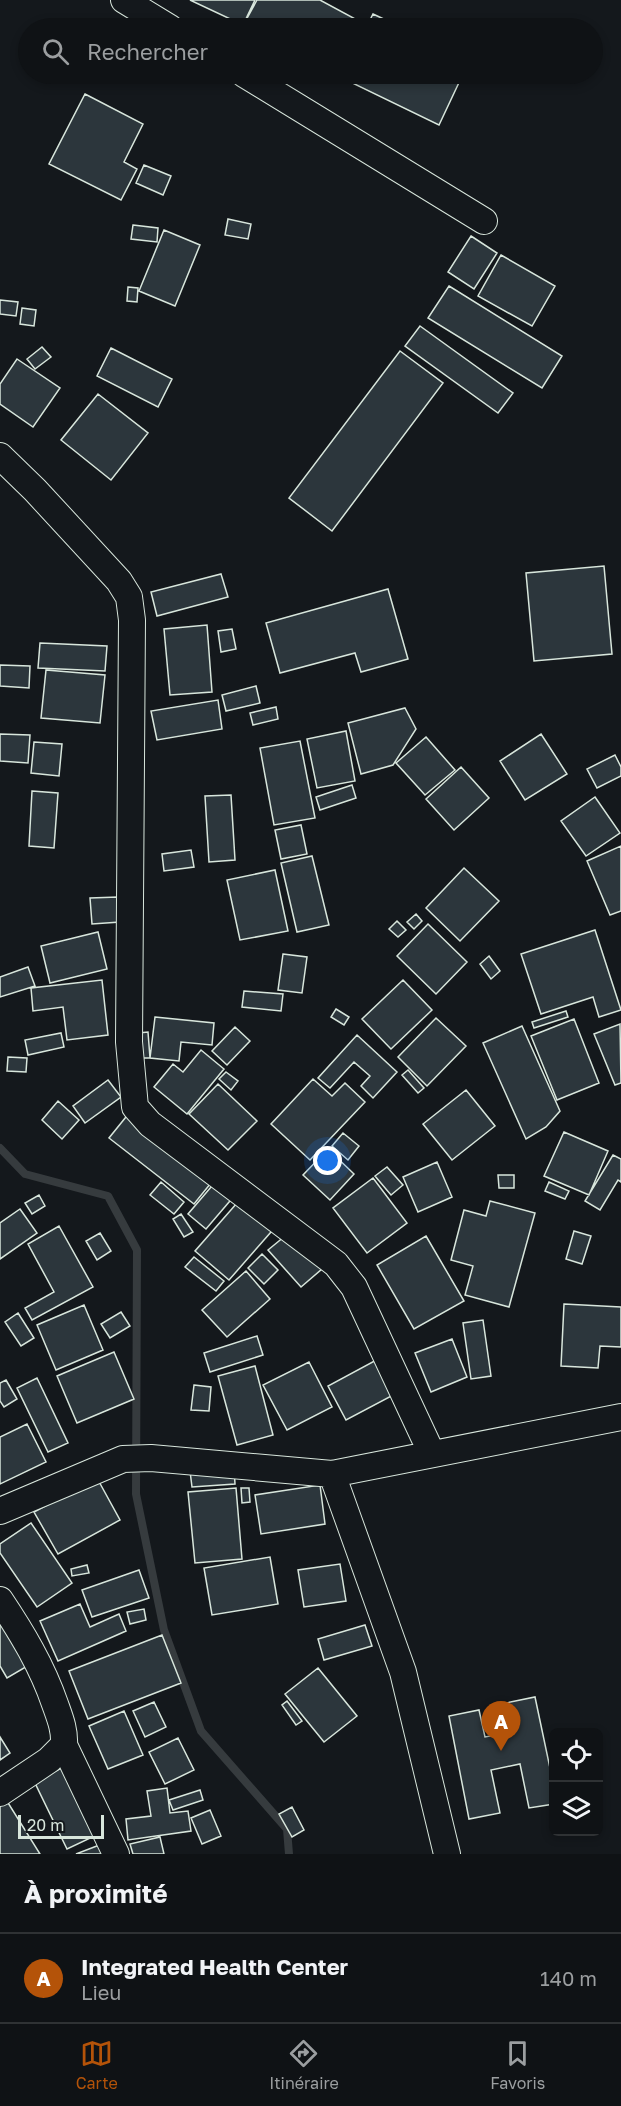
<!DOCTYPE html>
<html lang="fr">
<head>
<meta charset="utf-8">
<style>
  body { margin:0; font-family:"Golos Text",sans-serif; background:#181b1e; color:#f1f3f6 }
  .controls { position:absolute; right:18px; bottom:18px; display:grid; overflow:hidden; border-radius:9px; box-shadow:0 3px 9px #0003 }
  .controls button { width:54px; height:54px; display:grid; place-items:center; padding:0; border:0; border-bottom:2px solid #2f3234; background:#0f1215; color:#f1f3f6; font:30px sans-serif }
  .scale { position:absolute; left:18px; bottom:15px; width:86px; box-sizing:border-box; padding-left:6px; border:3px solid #d8e6dc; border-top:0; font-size:16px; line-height:21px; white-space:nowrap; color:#d8e6dc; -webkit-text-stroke:4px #14181c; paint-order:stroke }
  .you { position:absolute; left:328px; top:1161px; width:21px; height:21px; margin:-15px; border:4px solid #fff; border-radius:50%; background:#1a73e8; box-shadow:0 0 0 9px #1a73e833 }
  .badge { display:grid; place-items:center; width:39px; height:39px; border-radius:50%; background:#b45309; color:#fff; font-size:20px; font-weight:700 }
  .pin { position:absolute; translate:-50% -50px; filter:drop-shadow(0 2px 3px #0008) }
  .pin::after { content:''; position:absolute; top:32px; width:21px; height:18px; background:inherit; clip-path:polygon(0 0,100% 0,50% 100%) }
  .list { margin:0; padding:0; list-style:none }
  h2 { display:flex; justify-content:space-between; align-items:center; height:78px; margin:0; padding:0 24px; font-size:26px }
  h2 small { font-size:20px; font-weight:400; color:#9b9ea0 }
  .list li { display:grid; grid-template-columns:39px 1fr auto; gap:18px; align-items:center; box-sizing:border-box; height:90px; padding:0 24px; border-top:2px solid #2f3234 }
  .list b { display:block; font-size:22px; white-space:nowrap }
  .list p { margin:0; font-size:20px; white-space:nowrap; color:#9b9ea0 }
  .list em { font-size:20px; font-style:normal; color:#9b9ea0 }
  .icon { flex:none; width:33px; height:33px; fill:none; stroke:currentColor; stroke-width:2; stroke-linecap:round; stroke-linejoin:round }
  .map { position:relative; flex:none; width:621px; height:1854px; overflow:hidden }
  .search { position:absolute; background:#0f1215; box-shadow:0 3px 9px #0003; left:18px; right:18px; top:18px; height:66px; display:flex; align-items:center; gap:15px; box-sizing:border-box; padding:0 21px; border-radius:33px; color:#9b9ea0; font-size:22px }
  .sheet { height:168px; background:#0f1215 }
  nav { display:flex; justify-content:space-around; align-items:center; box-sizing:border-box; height:84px; border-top:2px solid #2f3234; background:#0f1215; font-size:16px; color:#9b9ea0 }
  nav a { display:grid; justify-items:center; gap:3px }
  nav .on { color:#b45309 }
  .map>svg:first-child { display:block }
</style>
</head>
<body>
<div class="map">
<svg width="621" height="1854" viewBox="0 0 621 1854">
  <rect width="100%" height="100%" fill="#14181c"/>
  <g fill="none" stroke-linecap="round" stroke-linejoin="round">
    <!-- stream -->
    <path stroke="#363b3e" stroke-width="8" d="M0,1148l25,26 83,22 29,54 -1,244 28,136 37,101 86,98 2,25"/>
  </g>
  <!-- building -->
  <path fill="#2c363c" stroke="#d8e6dc" stroke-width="1.5" d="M190,0h65l-12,25z
    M257,0h63l39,21 -4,7h-97l-13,-6z
    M373,14l30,14h-37z
    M344,74h119l-24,51 -97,-47z
    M85,94l58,30 -19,38 13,7 -16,31 -72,-36z
    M144,165l27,11 -8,19 -27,-12z
    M228,219l23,5 -3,15 -23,-4z
    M133,225l25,3 -1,14 -26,-3z
    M164,230l36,15 -25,61 -36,-15z
    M471,236l26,17 -23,36 -26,-17z
    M501,255l54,31 -23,40 -54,-30z
    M449,286l113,70 -20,32 -114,-70z
    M128,287l10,1 -1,14 -10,-1z
    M0,300l18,2 -2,14 -16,-2z
    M22,308l14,2 -2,16 -14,-2z
    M420,326l93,67 -15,20 -93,-67z
    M42,347l9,10 -16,12 -8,-10z
    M111,348l61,31 -14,28 -61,-31z
    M400,351l43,32 -111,148 -43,-33z
    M17,359l43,29 -27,39 -33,-23v-20z
    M98,394l50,39 -37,47 -50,-40z
    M604,566l8,88 -78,7 -8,-88z
    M221,574l7,23 -71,19 -6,-24z
    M388,589l20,70 -47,13 -6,-19 -75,20 -14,-50z
    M207,625l5,67 -42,3 -6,-66z
    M232,629l4,20 -15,3 -3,-21z
    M40,643l67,3 -2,25 -67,-3z
    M0,665l30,1 -1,22 -29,-2z
    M46,670l59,5 -5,48 -59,-5z
    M256,686l4,17 -34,8 -4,-16z
    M218,700l4,29 -65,11 -6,-29z
    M276,707l2,12 -25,6 -3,-12z
    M405,708l11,21 -23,36 -32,9 -13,-51z
    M346,731l9,50 -38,7 -10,-49z
    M0,734l30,1 -2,28 -28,-2z
    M541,734l26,40 -42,26 -25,-39z
    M426,737l29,33 -30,25 -29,-32z
    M300,741l15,77 -41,7 -14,-77z
    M34,742l28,2 -3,32 -28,-3z
    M615,755l6,12v9l-24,12 -10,-19z
    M461,767l28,31 -35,32 -28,-31z
    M352,785l4,13 -36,12 -4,-13z
    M32,791l26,2 -4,55 -25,-2z
    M231,795l4,65 -26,2 -4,-66z
    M595,797l25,36 -34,23 -25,-35z
    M301,825l6,29 -26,5 -6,-29z
    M621,846v65l-11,4 -23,-54z
    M191,850l3,17 -30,4 -2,-17z
    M312,856l17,69 -32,7 -16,-69z
    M464,868l35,33 -39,40 -34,-33z
    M275,870l13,61 -48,9 -13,-60z
    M118,897l2,25 -28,2 -2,-26z
    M416,914l6,7 -8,8 -7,-7z
    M397,921l9,9 -8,7 -9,-8z
    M428,924l39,38 -31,32 -39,-38z
    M595,930l26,80 -22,7 -6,-20 -52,17 -20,-60z
    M98,932l9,37 -57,14 -9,-37z
    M283,954l24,3 -5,36 -24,-3z
    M489,956l11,15 -9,8 -11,-15z
    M28,967l7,19 -35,11v-20z
    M102,980l6,55 -41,5 -4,-33 -30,4 -2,-23z
    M403,980l29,30 -41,39 -29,-30z
    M244,991l39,3 -2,17 -39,-4z
    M336,1009l13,8 -5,8 -13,-8z
    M566,1011l2,6 -34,11 -2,-6z
    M155,1017l59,6 -2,22 -31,-3 -2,19 -29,-3z
    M436,1018l30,28 -39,40 -29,-29z
    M574,1019l25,64 -42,17 -26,-64z
    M620,1024l1,59 -6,2 -21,-51z
    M522,1026l38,85 -14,16 -20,12 -43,-96z
    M235,1027l15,14 -23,24 -15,-14z
    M148,1032l2,26h-9l-3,-25z
    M61,1033l3,14 -36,8 -3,-15z
    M357,1035l40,37 -24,26 -12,-12 9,-10 -16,-14 -24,26 -12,-10z
    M201,1050l23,19 -37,45 -33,-27 19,-23 10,8z
    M8,1057l19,1 -1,14 -19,-1z
    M408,1070l16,18 -6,5 -16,-18z
    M226,1072l12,9 -7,9 -12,-11z
    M313,1079l19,17 13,-13 20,19 -55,58 -39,-36z
    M108,1080l13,17 -36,26 -12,-17z
    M218,1084l39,37 -29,29 -39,-36z
    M466,1090l29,36 -43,34 -29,-36z
    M58,1101l21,19 -17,19 -20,-19z
    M134,1107l85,66 -25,31 -85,-66z
    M564,1132l44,19 -19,44 -45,-19z
    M343,1133l16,13 -11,14 -16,-14z
    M328,1149l26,25 -24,26 -27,-25z
    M613,1155l8,4v23l-3,-2 -18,30 -15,-9z
    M437,1162l15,35 -34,15 -15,-35z
    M387,1167l16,18 -12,10 -16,-19z
    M223,1173l18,15 -35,41 -18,-15z
    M498,1175h16v13h-15z
    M373,1178l34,45 -40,30 -34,-45z
    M161,1182l23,20 -10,12 -24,-19z
    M549,1182l20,9 -4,8 -20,-8z
    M39,1195l6,11 -13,8 -7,-11z
    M244,1195l34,29 -49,56 -34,-29z
    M490,1201l45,12 -26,94 -44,-12 8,-29 -22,-6 13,-50 22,6z
    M20,1209l17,24 -37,26v-36z
    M181,1214l12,18 -9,5 -11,-18z
    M59,1226l34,61 -61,33 -7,-12 29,-16 -26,-48z
    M296,1227l33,36 -28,24 -33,-37z
    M574,1231l17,5 -9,28 -16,-5z
    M100,1233l11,18 -14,9 -11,-19z
    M426,1236l38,65 -50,28 -37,-64z
    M262,1254l16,16 -14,14 -16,-16z
    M194,1257l30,24 -8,10 -31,-24z
    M246,1271l24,28 -43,38 -25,-27z
    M564,1304l57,3v40l-21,-1 -2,22 -37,-2z
    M84,1305l19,45 -47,20 -19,-45z
    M121,1312l9,14 -20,12 -9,-14z
    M18,1313l16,25 -13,8 -16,-24z
    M483,1320l8,56 -20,3 -8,-56z
    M257,1336l6,19 -53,17 -6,-19z
    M452,1339l15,38 -36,15 -16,-39z
    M114,1352l20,47 -57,24 -20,-47z
    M380,1358l19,34 -53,28 -18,-34z
    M309,1362l23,45 -45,23 -24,-45z
    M255,1366l18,69 -36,10 -19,-69z
    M37,1378l31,65 -20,9 -31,-64z
    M6,1380l11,19 -13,8 -4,-6v-18z
    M194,1385l17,2 -2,24 -18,-1z
    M27,1424l19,38 -46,22v-47z
    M234,1468l1,16 -43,3 -2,-16z
    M97,1478l23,42 -62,34 -24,-42z
    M320,1485l5,39 -64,10 -6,-39z
    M236,1488l6,71 -47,4 -7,-71z
    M241,1488h8l1,14 -8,1z
    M31,1523l41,60 -35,24 -37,-54v-9z
    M270,1557l8,47 -66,11 -8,-47z
    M340,1564l6,37 -42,6 -6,-37z
    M87,1565l2,8 -17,3 -1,-7z
    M139,1570l10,28 -57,19 -10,-27z
    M0,1600l36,61 -29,17 -7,-12z
    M80,1604l10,23 29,-13 7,17 -68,30 -18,-40z
    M144,1609l2,11 -16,4 -3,-12z
    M365,1625l7,21 -48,14 -6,-21z
    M162,1635l19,48 -93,36 -19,-48z
    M318,1668l39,48 -33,26 -39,-48z
    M535,1697l19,90v17l-25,4 -9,-44 -29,6 9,43 -31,6 -20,-103 30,-6 6,27 27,-5 -6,-29z
    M287,1701l15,20 -6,4 -14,-20z
    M154,1702l12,25 -21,10 -12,-26z
    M124,1711l19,44 -35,14 -19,-43z
    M0,1737l10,16 -10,7z
    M178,1738l16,32 -29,14 -16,-32z
    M68,1765l33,68 -34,16 -33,-68z
    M167,1788l3,25 18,-2 3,20 -63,9 -2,-21 25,-3 -4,-25z
    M0,1790l40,64h-40z
    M200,1790l3,10 -30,10 -4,-10z
    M292,1807l12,23 -12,7 -13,-23z
    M210,1810l11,26 -19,8 -11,-26z
    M160,1837l4,17h-31l-3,-10z
    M102,1844l4,10h-30z"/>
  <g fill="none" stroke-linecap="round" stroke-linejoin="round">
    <!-- street casing -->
    <g stroke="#d8e6dc" stroke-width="28">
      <path id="street" d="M124,0l46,28
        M244,74l240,147
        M0,456l35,34 84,91 10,16 3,23 -3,422 6,65 15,17 186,140 18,23 78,167
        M332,1474l71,198 44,182
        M0,1511l123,-52 28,-1 181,16 289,-57
        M0,1600c22,33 42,66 55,104 5,14 10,26 9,41l-15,15 -49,33
        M64,1745l52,109"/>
    </g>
    <!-- street -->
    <use href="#street" stroke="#14181c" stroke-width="26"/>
  </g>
</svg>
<div class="controls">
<button><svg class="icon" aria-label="locate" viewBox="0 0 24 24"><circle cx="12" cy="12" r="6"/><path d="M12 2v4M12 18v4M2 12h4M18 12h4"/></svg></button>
<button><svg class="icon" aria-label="layers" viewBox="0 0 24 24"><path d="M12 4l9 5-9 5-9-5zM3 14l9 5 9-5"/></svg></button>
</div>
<div class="scale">20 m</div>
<div class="you"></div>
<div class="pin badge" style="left:501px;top:1751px">A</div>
<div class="search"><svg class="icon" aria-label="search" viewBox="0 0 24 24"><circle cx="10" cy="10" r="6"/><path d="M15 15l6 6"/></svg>Rechercher</div>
</div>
<section class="sheet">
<h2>À proximité<small></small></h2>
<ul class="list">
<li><span class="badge">A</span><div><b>Integrated Health Center</b><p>Lieu</p></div><em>140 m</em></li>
</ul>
</section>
<nav>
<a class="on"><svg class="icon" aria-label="map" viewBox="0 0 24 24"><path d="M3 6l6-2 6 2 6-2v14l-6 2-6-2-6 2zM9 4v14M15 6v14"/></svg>Carte</a>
<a><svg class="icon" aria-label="directions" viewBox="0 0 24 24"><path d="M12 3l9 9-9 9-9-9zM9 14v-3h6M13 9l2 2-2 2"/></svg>Itinéraire</a>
<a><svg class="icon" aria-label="saved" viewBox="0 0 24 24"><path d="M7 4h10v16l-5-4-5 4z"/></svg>Favoris</a>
</nav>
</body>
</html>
